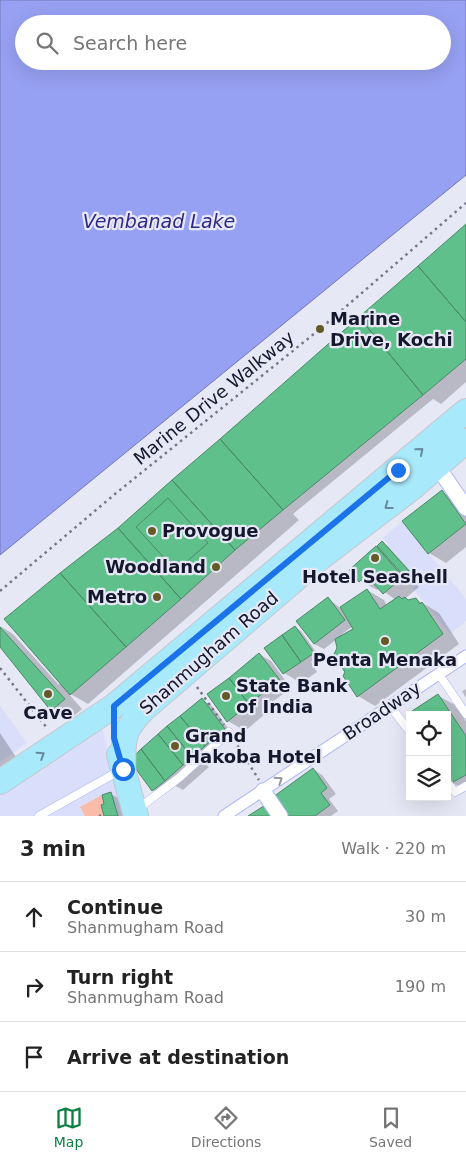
<!DOCTYPE html>
<html lang="en">
<head>
<meta charset="utf-8">
<style>
  body { margin:0; font-family:"DejaVu Sans",sans-serif; background:#f2f2f2; color:#222 }
  .controls { position:absolute; right:15px; bottom:15px; display:grid; overflow:hidden; border-radius:0px; box-shadow:0 5px 20px #0002 }
  .controls button { width:45px; height:45px; display:grid; place-items:center; padding:0; border:0; border-bottom:1px solid #e0e0e0; background:#fff; color:#222; font:25px sans-serif }
  .stop { position:absolute; width:15px; height:15px; margin:-11px; border:4px solid #1a73e8; border-radius:50%; background:#fff }
  .stop.end { background:#1a73e8; border-color:#fff; box-shadow:0 1px 5px #0008 }
  .list { margin:0; padding:0; list-style:none }
  h2 { display:flex; justify-content:space-between; align-items:center; height:65px; margin:0; padding:0 20px; font-size:21px }
  h2 small { font-size:16px; font-weight:400; color:#767676 }
  .list li { display:grid; grid-template-columns:32px 1fr auto; gap:15px; align-items:center; box-sizing:border-box; height:70px; padding:0 20px; border-top:1px solid #e0e0e0 }
  .list b { display:block; font-size:19px; white-space:nowrap }
  .list p { margin:0; font-size:16px; white-space:nowrap; color:#767676 }
  .list em { font-size:16px; font-style:normal; color:#767676 }
  .icon { flex:none; width:28px; height:28px; fill:none; stroke:currentColor; stroke-width:2; stroke-linecap:round; stroke-linejoin:round }
  .map { position:relative; flex:none; width:466px; height:816px; overflow:hidden }
  .search { position:absolute; background:#fff; box-shadow:0 5px 20px #0002; left:15px; right:15px; top:15px; height:55px; display:flex; align-items:center; gap:12px; box-sizing:border-box; padding:0 18px; border-radius:28px; color:#767676; font-size:19px }
  .sheet { height:275px; background:#fff }
  nav { display:flex; justify-content:space-around; align-items:center; box-sizing:border-box; height:70px; border-top:1px solid #e0e0e0; background:#fff; font-size:14px; color:#767676 }
  nav a { display:grid; justify-items:center; gap:2px }
  nav .on { color:#0b8043 }
  .map>svg:first-child { display:block }
</style>
</head>
<body>
<div class="map">
<svg width="466" height="816" viewBox="0 0 466 816">
  <rect width="100%" height="100%" fill="#e6e8f5"/>
  <!-- built -->
  <path fill="#d9defa" d="M402,521l64,78v22l-16,13 -43,-53 6,-6 -30,-37z
    M0,706l27,37 -27,19z
    M102,727l22,89h-124v-22z"/>
  <!-- green -->
  <path fill="#fabba8" d="M102,795l2,9 -3,1 3,11h-19l-5,-9z"/>
  <!-- water -->
  <path fill="#97a1f3" stroke="#7078b8" fill-rule="evenodd" d="M0,0h466v175l-466,380zM24,24h418v37h-418z"/>
  <!-- shadow -->
  <path fill="#0003" fill-rule="evenodd" d="M466,226v156l-25,22 -8,-5 -140,115 6,6 -211,184 -21,-12 15,17 -13,11 -17,-9 -52,-66v-19l13,8 46,51 59,-156z
    M442,492l17,9 7,10v36l-20,16 -17,-10z
    M382,542l6,4 26,29 -3,3 8,9 -13,11 4,3 6,-2 23,14 20,31 -84,62 -17,-10 -12,-24 -9,-33 -13,10 -10,-5 14,-46 12,10 27,-18 17,10 3,6 9,-6 -17,-12 -2,2 -17,-9 16,-33 7,3zM353,626l1,3 -12,8 -1,-2z
    M295,627l6,4 18,25 -8,6 6,10 -16,11 -17,-10z
    M259,654l12,7 20,27 -29,22 3,4 -20,17 -17,-10 -19,-26z
    M466,689v9l-4,-7z
    M439,696l16,9 11,16v69l-15,-8 -4,-67 -40,1z
    M202,700l9,5 22,30 -30,26 6,6 -26,23 -11,-6 2,3 -12,9 -9,-6z
    M0,733l18,27 -18,11z
    M313,769l9,6 14,19 -7,5 9,12 -7,5h-43z
    M111,794l17,10 4,12h-27l1,-11z"/>
  <!-- building -->
  <path fill="#60c08c" stroke="#4a8a67" d="M466,224v98l-48,-56z
    M418,266l48,56v37l-43,36 -64,-78z
    M359,317l64,78 -140,115 -63,-71z
    M220,439l63,71 -48,40 -63,-70z
    M172,480l63,70 -54,49 -63,-71z
    M442,490l24,34 -38,30 -26,-33z
    M168,498l40,45 -32,28 -40,-44z
    M118,528l63,71 -55,48 -66,-74z
    M382,541l27,30 -5,5 -27,-30z
    M376,546l27,31 -20,17 -17,-19 -7,7 -10,-12z
    M60,573l66,74 -56,48 -66,-76z
    M367,589l13,20 19,-13 3,3 3,-2 3,3 8,-2 4,6 2,-2 21,32 -86,63 -14,-21 2,-4 -12,-16 4,-8 -2,-9 18,-10 -13,-22z
    M328,597l17,23 -31,24 -18,-23z
    M295,626l19,27 -13,9 -19,-27z
    M0,627l65,72 -14,12 -51,-64z
    M282,635l19,27 -18,12 -19,-26z
    M259,653l21,27 -31,24 -20,-26z
    M229,678l20,26 -22,18 -20,-28z
    M438,694l28,42v39l-15,8 -4,-5v-63h-37v7l-4,-7z
    M202,698l23,31 -20,17 -25,-30z
    M180,716l25,30 -13,11 -25,-31z
    M167,726l25,31 -9,8 -25,-31z
    M158,734l25,31 -18,16 -24,-32z
    M141,749l24,32 -13,10 -19,-26v-8z
    M313,768l14,20 -6,5 9,12 -15,11h-28l-14,-19z
    M111,792l7,24h-14l-3,-11 3,-1 -2,-9z
    M267,804l7,12h-26z"/>
  <g fill="none" stroke-linecap="round" stroke-linejoin="round">
    <!-- service casing -->
    <g stroke="#aeb7f3" stroke-width="9">
      <path id="service" d="M438,673l28,41
        M390,706l20,26
        M447,782l8,10 11,-6
        M139,808l41,-31 49,-45
        M39,816l80,-45"/>
    </g>
    <!-- pedestrian casing -->
    <g stroke="#aeb7f3" stroke-width="13">
      <path id="pedestrian" d="M224,816l242,-160"/>
    </g>
    <!-- minor casing -->
    <g stroke="#aeb7f3" stroke-width="17">
      <path id="minor" d="M437,466l29,42
        M263,791l17,25"/>
    </g>
    <!-- primary casing -->
    <g stroke="#c7c7cd" stroke-width="26">
      <path id="primary" d="M119,755l17,61
        M123,769c1,-30 -2,-37 21,-60l175,-150 93,-71 54,-47
        M0,782l114,-76 352,-295"/>
    </g>
    <!-- path -->
    <path stroke="#76788a" stroke-width="2.5" stroke-dasharray="2.5 4" stroke-linecap="butt" d="M0,591l115,-97 205,-165 146,-126
      M0,668l47,60
      M197,687l27,38
      M234,740l25,40
      M99,816l2,-1"/>
    <!-- service -->
    <use href="#service" stroke="#fff" stroke-width="8"/>
    <!-- pedestrian -->
    <use href="#pedestrian" stroke="#fff" stroke-width="11"/>
    <!-- minor -->
    <use href="#minor" stroke="#fff" stroke-width="15"/>
    <!-- primary -->
    <use href="#primary" stroke="#a8e9fb" stroke-width="24"/>
  </g>
  <!-- one-way arrows -->
  <defs><path id="oneway-chevron" d="M-2-3.5L2.5 0L-2 3.5" fill="none" stroke-width="1.6" stroke-linecap="round" stroke-linejoin="round" transform="scale(1.25)"/></defs>
  <g stroke="#668a9e">
    <use href="#oneway-chevron" transform="translate(420 451) rotate(-41)"/>
    <use href="#oneway-chevron" transform="translate(388 506) rotate(143)"/>
    <use href="#oneway-chevron" transform="translate(41 755) rotate(-33)"/>
  </g>
  <use stroke="#9697a0" href="#oneway-chevron" transform="translate(279 780) rotate(-34)"/>
  <g fill="none" stroke-linecap="round" stroke-linejoin="round">
    <!-- route -->
    <path stroke="#1a73e8" stroke-width="6" d="M123,769l-9,-31v-32l284,-236"/>
  </g>
  <!-- markers -->
  <g fill="#655a27" stroke="#e6e8f5" stroke-width="2">
    <circle cx="320" cy="329" r="5"/>
    <circle cx="152" cy="531" r="5"/>
    <circle cx="375" cy="558" r="5"/>
    <circle cx="216" cy="567" r="5"/>
    <circle cx="157" cy="597" r="5"/>
    <circle cx="385" cy="641" r="5"/>
    <circle cx="48" cy="694" r="5"/>
    <circle cx="226" cy="696" r="5"/>
    <circle cx="175" cy="746" r="5"/>
  </g>
  <g text-anchor="middle" stroke-width="4.5" stroke-linejoin="round" paint-order="stroke">
    <!-- poi labels -->
    <g font-size="18" font-weight="bold" fill="#15172d" stroke="#e6e8f5" text-anchor="start">
      <text x="330" y="325">Marine<tspan x="330" dy="21">Drive, Kochi</tspan></text>
      <text x="162" y="537">Provogue</text>
      <text x="206" y="573" text-anchor="end">Woodland</text>
      <text x="375" y="583" text-anchor="middle">Hotel Seashell</text>
      <text x="147" y="603" text-anchor="end">Metro</text>
      <text x="385" y="666" text-anchor="middle">Penta Menaka</text>
      <text x="236" y="692">State Bank<tspan x="236" dy="21">of India</tspan></text>
      <text x="48" y="719" text-anchor="middle">Cave</text>
      <text x="185" y="742">Grand<tspan x="185" dy="21">Hakoba Hotel</tspan></text>
    </g>
    <!-- street labels -->
    <g font-size="18" fill="#15172d" stroke="#e6e8f5">
      <text transform="translate(214 398) rotate(-39)" y="6">Marine Drive Walkway</text>
      <text transform="translate(209 653) rotate(-41)" y="6">Shanmugham Road</text>
      <text transform="translate(382 711) rotate(-34)" y="6">Broadway</text>
    </g>
    <!-- water labels -->
    <g font-size="19" font-style="italic" fill="#2f2a87" stroke="#e6e8f5">
      <text x="159" y="228">Vembanad Lake</text>
    </g>
  </g>
</svg>
<div class="controls">
<button><svg class="icon" aria-label="locate" viewBox="0 0 24 24"><circle cx="12" cy="12" r="6"/><path d="M12 2v4M12 18v4M2 12h4M18 12h4"/></svg></button>
<button><svg class="icon" aria-label="layers" viewBox="0 0 24 24"><path d="M12 4l9 5-9 5-9-5zM3 14l9 5 9-5"/></svg></button>
</div>
<div class="stop" style="left:123px;top:769px"></div>
<div class="stop end" style="left:398px;top:470px"></div>
<div class="search"><svg class="icon" aria-label="search" viewBox="0 0 24 24"><circle cx="10" cy="10" r="6"/><path d="M15 15l6 6"/></svg>Search here</div>
</div>
<section class="sheet">
<h2>3 min<small>Walk · 220 m</small></h2>
<ul class="list">
<li><svg class="icon" aria-label="ahead" viewBox="0 0 24 24"><path d="M12 20V5M6 11l6-6 6 6"/></svg><div><b>Continue</b><p>Shanmugham Road</p></div><em>30 m</em></li>
<li><svg class="icon" aria-label="right" viewBox="0 0 24 24"><path d="M7 20v-9h11M14 6l5 5-5 5"/></svg><div><b>Turn right</b><p>Shanmugham Road</p></div><em>190 m</em></li>
<li><svg class="icon" aria-label="arrive" viewBox="0 0 24 24"><path d="M6 21V4h12l-3 4 3 4H6"/></svg><div><b>Arrive at destination</b></div></li>
</ul>
</section>
<nav>
<a class="on"><svg class="icon" aria-label="map" viewBox="0 0 24 24"><path d="M3 6l6-2 6 2 6-2v14l-6 2-6-2-6 2zM9 4v14M15 6v14"/></svg>Map</a>
<a><svg class="icon" aria-label="directions" viewBox="0 0 24 24"><path d="M12 3l9 9-9 9-9-9zM9 14v-3h6M13 9l2 2-2 2"/></svg>Directions</a>
<a><svg class="icon" aria-label="saved" viewBox="0 0 24 24"><path d="M7 4h10v16l-5-4-5 4z"/></svg>Saved</a>
</nav>
</body>
</html>
